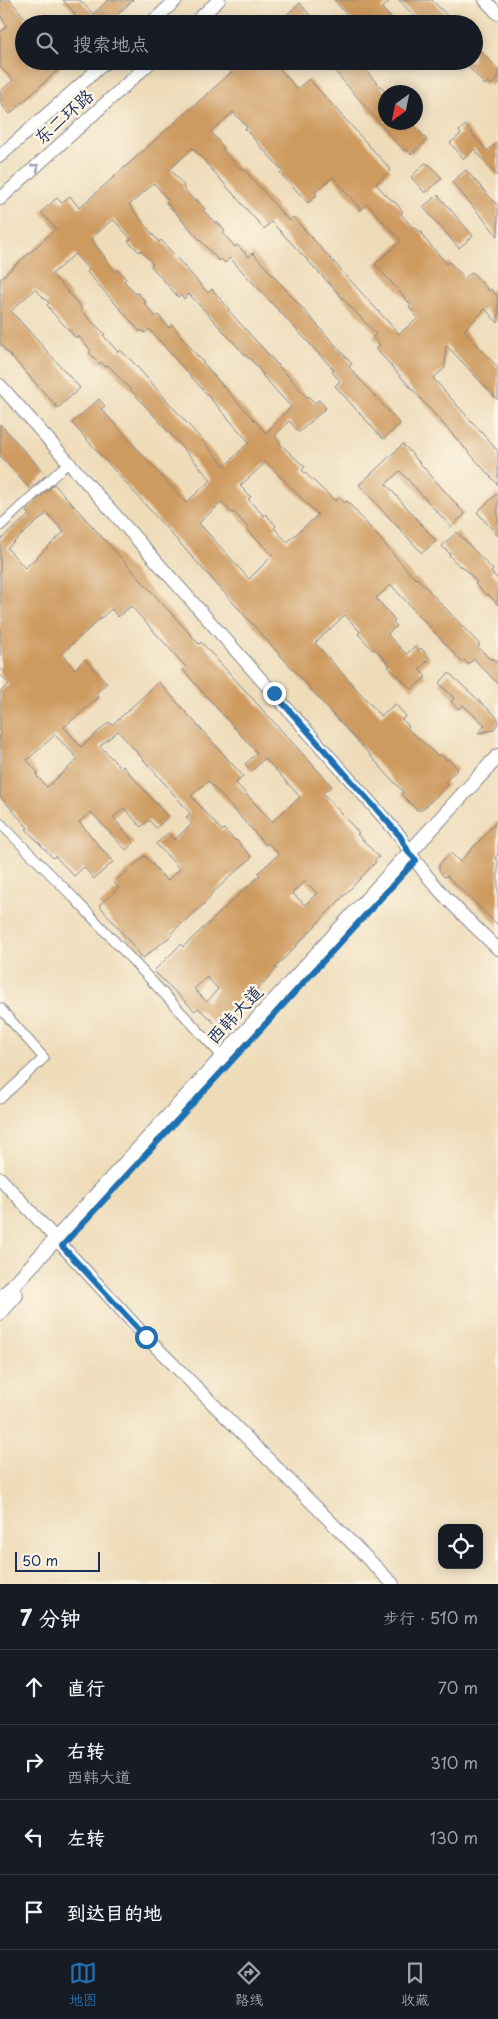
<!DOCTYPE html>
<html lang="zh">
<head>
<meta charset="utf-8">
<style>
  body { margin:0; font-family:"Playpen Sans","LXGW WenKai TC",sans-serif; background:#242831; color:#f1f3f6 }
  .controls { position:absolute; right:15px; bottom:15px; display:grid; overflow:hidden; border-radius:10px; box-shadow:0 2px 12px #0003 }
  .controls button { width:45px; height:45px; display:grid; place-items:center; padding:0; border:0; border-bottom:1px solid #363941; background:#171b24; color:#f1f3f6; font:25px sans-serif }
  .compass { position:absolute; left:378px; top:85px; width:45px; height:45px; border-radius:50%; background:#171b24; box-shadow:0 2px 12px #0003; rotate:213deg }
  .scale { position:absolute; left:15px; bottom:12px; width:85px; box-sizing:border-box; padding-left:5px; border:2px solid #1b2f5e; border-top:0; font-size:14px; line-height:18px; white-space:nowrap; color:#1b2f5e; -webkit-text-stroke:4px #fcf5e5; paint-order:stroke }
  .stop { position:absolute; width:15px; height:15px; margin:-11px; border:4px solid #1f6fb2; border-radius:50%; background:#fff }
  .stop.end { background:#1f6fb2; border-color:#fff; box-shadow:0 1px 5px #0008 }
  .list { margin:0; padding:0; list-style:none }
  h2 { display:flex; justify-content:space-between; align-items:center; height:65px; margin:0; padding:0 20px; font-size:21px }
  h2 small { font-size:16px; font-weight:400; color:#9ea1a6 }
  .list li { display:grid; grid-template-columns:32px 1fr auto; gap:15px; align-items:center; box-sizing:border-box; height:75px; padding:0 20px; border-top:1px solid #363941 }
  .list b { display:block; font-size:19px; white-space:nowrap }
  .list p { margin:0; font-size:16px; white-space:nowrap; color:#9ea1a6 }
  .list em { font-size:16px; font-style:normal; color:#9ea1a6 }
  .icon { flex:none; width:28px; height:28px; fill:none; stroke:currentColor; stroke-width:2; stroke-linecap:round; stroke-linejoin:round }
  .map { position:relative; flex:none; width:498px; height:1584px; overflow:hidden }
  .search { position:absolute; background:#171b24; box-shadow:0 2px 12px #0003; left:15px; right:15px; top:15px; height:55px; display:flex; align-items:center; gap:12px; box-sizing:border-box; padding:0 18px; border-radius:28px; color:#9ea1a6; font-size:19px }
  .sheet { height:365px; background:#171b24 }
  nav { display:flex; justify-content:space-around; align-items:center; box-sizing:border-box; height:70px; border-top:1px solid #363941; background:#171b24; font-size:14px; color:#9ea1a6 }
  nav a { display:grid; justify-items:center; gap:2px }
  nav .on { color:#1f6fb2 }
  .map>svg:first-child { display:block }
</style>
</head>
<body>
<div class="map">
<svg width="498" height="1584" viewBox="0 0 498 1584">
  <rect width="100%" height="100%" fill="#fcf5e5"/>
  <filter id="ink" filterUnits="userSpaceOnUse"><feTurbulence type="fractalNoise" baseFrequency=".02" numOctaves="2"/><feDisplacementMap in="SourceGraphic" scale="10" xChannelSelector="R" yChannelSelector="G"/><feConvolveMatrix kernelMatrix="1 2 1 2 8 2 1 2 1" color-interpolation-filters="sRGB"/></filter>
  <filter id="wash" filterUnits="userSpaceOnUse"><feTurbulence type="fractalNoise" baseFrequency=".0096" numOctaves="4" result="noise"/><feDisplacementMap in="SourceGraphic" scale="20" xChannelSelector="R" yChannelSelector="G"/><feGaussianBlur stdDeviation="1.12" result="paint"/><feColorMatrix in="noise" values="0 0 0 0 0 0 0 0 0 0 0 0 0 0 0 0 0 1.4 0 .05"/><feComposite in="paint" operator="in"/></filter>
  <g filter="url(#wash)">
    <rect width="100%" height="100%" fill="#eedcb9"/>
    <g id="blocks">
      <!-- building -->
      <path fill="#cd9a5f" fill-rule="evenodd" d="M0,0h10l20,24h-6v37h4l4,5 5,-5h31l-58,53 -10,-11v-11l13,-12 -13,-13v-34l7,-7 -7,-11z
        M63,0h17l13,14 15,-14h25l-26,24h-32l-5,-6 5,-4z
        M334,0h57l-9,8 14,16h-41z
        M399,0h33l23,24h-28l-5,-6 -3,3z
        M300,3l17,21h-41z
        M474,44l24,25v10l-7,6 -3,-3 -3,3 -22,-24h11z
        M244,61h29l24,28 12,-10 82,91 -15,14 12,13 8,6 7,9 -2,2 12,14 2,-1 5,5h2l2,6 23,26 2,-2 16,16 7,-6 17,19 2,-2 7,8v26l-13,-14 -21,21 34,38v32l-52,-55 -1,23 -12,10 65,73v34l-122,-136 4,-4 -7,-8 3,-3 -94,-101 -11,-11 -7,7 -71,-81 -23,21 14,17 -1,2 12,13 1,-2 9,10 -2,1 12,13 2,-1 8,9 -2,2 12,14 2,-2 12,12 4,-4 99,111 -3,3 51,57 -17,15 -48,-53 5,-5 -8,-9 2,-2 -104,-112 -5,5 -4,-4 -2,2 -53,-59 2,-2 -14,-17 -25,22 30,37 2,-2 47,53 4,-4 17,20 -1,1 79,87 1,-1 7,7 4,-3 7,8 -27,24 -10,-11 -14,15 6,6 -2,1 26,24 -3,3 33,31 4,-4 6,6 2,-2 68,78 2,-1 63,67 -2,2 13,13 1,-2 6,6v20l-24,-25 -6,5 -4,-4 -2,2 -71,-77 -15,13 19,22 -2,2 4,4 -9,7 1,3 15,16 3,2 8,-8 4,4 2,-2 9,11 -11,10 7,8 -14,12 -24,-22 2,-2 -15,-16 -2,1 -12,-13 -3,-3 2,-2 -15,-17 -30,28 66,73 14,-12 11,12 -4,3 7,7 -2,2 31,28 2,-2 7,6 1,-1 10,10 -13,13 3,3 -26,25h-5l-16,-16 2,-2 -331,-369 27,-24 6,7 -4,3 85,94 25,-23 -43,-49 -60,-66 -2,2 -5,-5 -2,2 -10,-12 2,-2 -13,-14 -2,2 -24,-26 -5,-7 2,-2 -14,-14 -24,22 69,77 -22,20 -58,-64v-65l56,-50 -15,-17 16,-14 5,5 8,-7 9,12zM233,112l14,15 -2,2 38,42 -3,2 28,30 9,-8 -2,-3 18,-15 28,33 6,-6 34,37 -26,23 36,41 -2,2 9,11 -19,16 -106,-117 -4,4 -47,-54 -2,2 -18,-20 2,-1 -13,-16zM113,219l18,20 -3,2 11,11 2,-2 12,14 -2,2 27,31 3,-2 3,4 5,-5 60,65 1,-1 13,16 -1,1 29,32 -25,26 -45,-49 -49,-59 -3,3 -11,-13 -2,2 -12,-14 2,-1 -8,-9 -2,1 -12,-13 2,-2 -8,-9 -2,2 -12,-14 1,-1 -14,-18zM75,254l14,16 -2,2 42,47 11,13 2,-2 3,3 4,-4 100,113 -24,24 -93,-105 -12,-11 -2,2 -15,-17 2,-1 -25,-24 2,-2 -30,-34zM266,462l52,53 -31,27 -13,-14 2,-2 -10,-12 -2,2 -16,-17 3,-2 -11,-11zM222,502l10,11 2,-1 15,17 -1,1 25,25 -24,24 -50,-56z
        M326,61h31l29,32v29h25l16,18 -16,14 -4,-5 -3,2z
        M465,125l22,26 11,-9v35l-24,-28 -10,10 -14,-16 11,-9 -2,-3z
        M425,163l5,2 12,13 -17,15 -14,-16z
        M466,170l32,36v30l-46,-54z
        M438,195l35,41 -14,12 -36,-41z
        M0,424l46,51 -16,14 -30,-33z
        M403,444l62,70 -14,13 -51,-56 -14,13 50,57 -14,12 -63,-68z
        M54,484l145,160 2,-2 131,144 -9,7 36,40 -2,1 22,23 -5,4 2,1 -101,106h2l-56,61 -23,-21 -3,3 -41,-40 27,-27 2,3 77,-72 -2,-2 21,-19 -11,-11 -2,2 -58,-64 -17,15 31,35 2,-2 11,12 1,-1 16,17 -42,38 1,2 -8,8 -32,28 1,2 -29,23 -44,-53 20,-17 -5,-6 31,-26 22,25 13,-12 -24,-25 12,-11 6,7 18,-16 -6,-7 4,-4 -25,-29 -47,-53 -18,15 21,22 2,-2 45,51 -12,11 -7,-8 -8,7 -17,-19 -11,9 21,26 -8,7 -35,-38 -12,10 34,40 -19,17 -10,-12 -10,9 -19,-20 -2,2 -27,-29 2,-1 -28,-32v-104l9,-8 -9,-10v-134l29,-25 -3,-4zM47,513l17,19 -39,36 -18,-20zM131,606l55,61 -3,3 74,83 -12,11 7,7 13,-13 35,39 -28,25 -36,-39 7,-7 -84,-94 -47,43 -3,-3 -28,25 -17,-20 35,-30 -3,-4 11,-10 -22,-24 -10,10 -14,-15 50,-45 7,8zM55,735l23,24 -31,28 -11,-12 2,-2 -11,-13zM305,881l12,12 -12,12 -13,-12zM207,977l11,12 -11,13 -13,-13z
        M498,493v43l-21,-24z
        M457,532l36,38 -2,2 7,7v26l-10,-11 -2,1 -11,-11 2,-2 -16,-17 -1,2 -11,-12 1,-1 -8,-8z
        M449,673l49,45v6l-5,6 -15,3 7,-8 -22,-20 -4,4 -8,-7 3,-4 -15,-15z
        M498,820v34l-3,4 3,2v65l-51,-49 -3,1 -5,-7v-5l11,-13 10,10z"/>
    </g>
  </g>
  <g filter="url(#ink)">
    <use href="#blocks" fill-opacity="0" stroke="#84868c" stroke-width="1"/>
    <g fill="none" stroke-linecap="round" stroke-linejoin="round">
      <!-- street casing -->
      <g stroke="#84868c" stroke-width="11">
        <path id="street" d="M0,526l69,-64
          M0,823l74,75 149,159
          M0,1008l44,50 -44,41"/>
      </g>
      <!-- secondary casing -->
      <g stroke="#84868c" stroke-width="14">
        <path id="secondary" d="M485,0l13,14
          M150,24l26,-24
          M193,24l26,-24
          M0,156l107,-95
          M0,199l152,-138
          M0,385l400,451c24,44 62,78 98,113
          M0,1178l146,159 247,247"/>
      </g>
      <!-- primary casing -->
      <g stroke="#84868c" stroke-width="16">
        <path id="primary" d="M0,1300l498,-544
          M0,1313l16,-18"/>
      </g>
      <!-- street -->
      <use href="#street" stroke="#fff" stroke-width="9"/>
      <!-- secondary -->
      <use href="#secondary" stroke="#fff" stroke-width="12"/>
      <!-- primary -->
      <use href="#primary" stroke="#fff" stroke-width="14"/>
    </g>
    <!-- one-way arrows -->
    <defs><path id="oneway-chevron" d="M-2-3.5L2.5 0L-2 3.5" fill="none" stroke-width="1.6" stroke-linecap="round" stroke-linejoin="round" transform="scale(1.25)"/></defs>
    <use stroke="#8d97ae" href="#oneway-chevron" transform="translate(36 167) rotate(-42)"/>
  </g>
  <g fill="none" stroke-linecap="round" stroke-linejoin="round" filter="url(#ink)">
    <!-- route -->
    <path stroke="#1f6fb2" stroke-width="6" d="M146,1337l-84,-91 354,-386 -7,-7 -9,-17 -126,-143"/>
  </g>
  <g text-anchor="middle" stroke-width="5" stroke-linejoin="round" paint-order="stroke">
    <!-- street labels -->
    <g font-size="18" fill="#1b2f5e" stroke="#fcf5e5">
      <text transform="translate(64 117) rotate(-42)" y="6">东二环路</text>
      <text transform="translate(235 1015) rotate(-47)" y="6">西韩大道</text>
    </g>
  </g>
</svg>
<div class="controls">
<button><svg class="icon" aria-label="locate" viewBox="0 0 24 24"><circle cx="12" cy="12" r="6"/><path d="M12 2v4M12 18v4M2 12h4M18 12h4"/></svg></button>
</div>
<svg class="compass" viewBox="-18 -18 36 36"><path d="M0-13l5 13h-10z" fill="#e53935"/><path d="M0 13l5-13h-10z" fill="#9ea1a6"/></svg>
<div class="scale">50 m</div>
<div class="stop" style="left:146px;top:1337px"></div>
<div class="stop end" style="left:274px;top:693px"></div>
<div class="search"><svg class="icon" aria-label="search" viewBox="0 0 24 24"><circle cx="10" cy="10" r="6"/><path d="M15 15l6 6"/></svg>搜索地点</div>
</div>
<section class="sheet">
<h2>7 分钟<small>步行 · 510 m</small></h2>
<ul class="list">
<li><svg class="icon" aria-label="ahead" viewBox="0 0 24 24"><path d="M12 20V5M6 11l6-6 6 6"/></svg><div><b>直行</b></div><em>70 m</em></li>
<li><svg class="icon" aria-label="right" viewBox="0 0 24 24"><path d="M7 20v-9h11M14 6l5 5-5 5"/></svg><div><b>右转</b><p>西韩大道</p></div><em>310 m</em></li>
<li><svg class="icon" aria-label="left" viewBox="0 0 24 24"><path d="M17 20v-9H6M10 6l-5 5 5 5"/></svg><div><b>左转</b></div><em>130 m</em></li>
<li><svg class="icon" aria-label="arrive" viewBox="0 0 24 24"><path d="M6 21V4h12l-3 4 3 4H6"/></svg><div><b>到达目的地</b></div></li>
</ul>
</section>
<nav>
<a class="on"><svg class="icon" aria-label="map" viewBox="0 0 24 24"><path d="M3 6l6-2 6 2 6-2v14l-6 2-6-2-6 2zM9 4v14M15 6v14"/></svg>地图</a>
<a><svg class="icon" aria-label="directions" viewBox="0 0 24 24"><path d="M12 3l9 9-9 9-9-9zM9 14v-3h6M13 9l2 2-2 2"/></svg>路线</a>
<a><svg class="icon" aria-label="saved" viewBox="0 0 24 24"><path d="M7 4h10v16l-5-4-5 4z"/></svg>收藏</a>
</nav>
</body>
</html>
